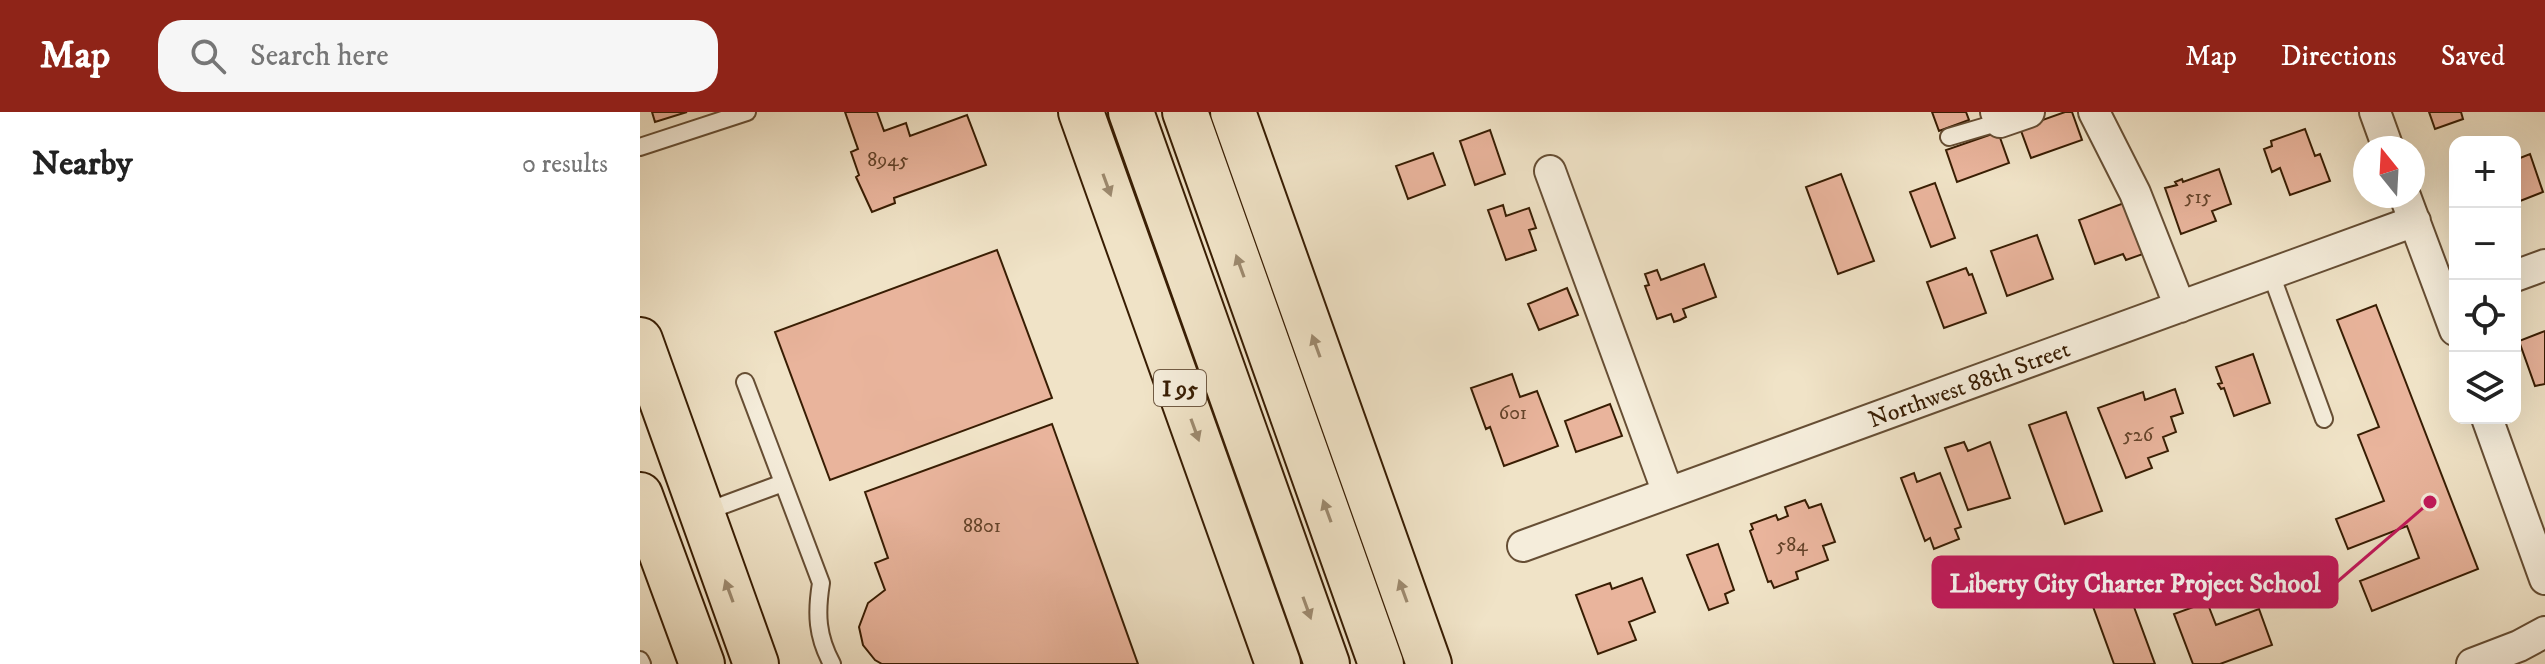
<!DOCTYPE html>
<html lang="en">
<head>
<meta charset="utf-8">
<style>
  body { margin:0; font-family:"IM FELL DW Pica",serif; background:#f6f6f6; color:#222 }
  .controls { position:absolute; right:24px; top:24px; display:grid; overflow:hidden; border-radius:16px; box-shadow:0 8px 32px #0002 }
  .controls button { width:72px; height:72px; display:grid; place-items:center; padding:0; border:0; border-bottom:2px solid #e0e0e0; background:#fff; color:#222; font:40px sans-serif }
  .compass { position:absolute; left:1713px; top:24px; width:72px; height:72px; border-radius:50%; background:#fff; box-shadow:0 8px 32px #0002; rotate:342deg }
  .list { margin:0; padding:0; list-style:none }
  h2 { display:flex; justify-content:space-between; align-items:center; height:104px; margin:0; padding:0 32px; font-size:34px }
  h2 small { font-size:26px; font-weight:400; color:#767676 }
  .icon { flex:none; width:44px; height:44px; fill:none; stroke:currentColor; stroke-width:2; stroke-linecap:round; stroke-linejoin:round }
  .map { position:relative; flex:none; width:1905px; height:552px; overflow:hidden }
  header { display:flex; align-items:center; gap:48px; box-sizing:border-box; height:112px; padding:0 40px; background:#8f2418; color:#fff }
  header strong { font-size:38px }
  nav { display:flex; gap:44px; margin-inline-start:auto; font-size:28px }
  .search { width:560px; height:72px; background:#f6f6f6; display:flex; align-items:center; gap:20px; box-sizing:border-box; padding:0 28px; border-radius:24px; color:#767676; font-size:30px }
  main { display:flex }
  aside { flex:1; background:#fff }
  .map>svg:first-child { display:block }
</style>
</head>
<body>
<header>
<strong>Map</strong>
<div class="search"><svg class="icon" aria-label="search" viewBox="0 0 24 24"><circle cx="10" cy="10" r="6"/><path d="M15 15l6 6"/></svg>Search here</div>
<nav><a>Map</a><a>Directions</a><a>Saved</a></nav>
</header>
<main>
<aside>
<h2>Nearby<small>0 results</small></h2>
<ul class="list">
</ul>
</aside>
<div class="map">
<svg width="1905" height="552" viewBox="0 0 1905 552">
  <rect width="100%" height="100%" fill="#f0e3c7"/>
  <filter id="stains"><feTurbulence type="fractalNoise" baseFrequency=".0025" numOctaves="4"/><feColorMatrix values="0 0 0 0 .2 0 0 0 0 .09 0 0 0 0 .02 0 0 0 .5 -.17"/></filter>
  <radialGradient id="worn" r=".72"><stop offset=".6" stop-color="#630" stop-opacity="0"/><stop offset="1" stop-color="#630" stop-opacity=".3"/></radialGradient>
  <!-- building -->
  <path fill="#e9b49c" stroke="#381d03" stroke-width="2" d="M12,0h35l-32,10z
    M205,0h32l7,19 22,-8 4,13 57,-21 19,50 -92,33 1,5 -23,9 -16,-35 3,-2 -8,-23 7,-3z
    M1292,0h34l3,8 -30,11z
    M1425,0h7l10,28 -51,18 -11,-30z
    M1789,0h32l2,7 -28,10z
    M1665,17l10,27 5,-2 10,27 -40,14 -10,-27 -8,4 -8,-23 8,-3 -1,-5z
    M850,18l15,44 -30,11 -15,-44z
    M1358,20l11,31 -52,19 -11,-32z
    M793,41l12,32 -37,14 -12,-33z
    M1890,42l13,38 -28,11v-43z
    M1579,57l12,35 -19,7 4,10 -35,13 -16,-46 12,-3 -2,-3 7,-3 1,3z
    M1201,62l33,87 -36,13 -32,-87z
    M1295,71l20,55 -24,9 -21,-55z
    M1484,91l19,51 -17,6 -3,-6 -28,10 -16,-44z
    M863,93l3,11 23,-8 7,20 -7,2 7,20 -30,10 -18,-50z
    M1397,123l16,44 -46,17 -16,-45z
    M357,138l55,148 -222,82 -55,-148z
    M1064,152l12,33 -33,12 3,8 -6,3 -6,2 -3,-8 -14,5 -12,-33 4,-1 -4,-11 12,-4 4,10z
    M1326,156l3,7 3,-1 14,39 -42,15 -17,-46z
    M927,176l11,27 -39,15 -11,-26z
    M1736,193l102,264 -106,42 -12,-30 59,-23 -12,-32 -59,23 -12,-30 48,-18 -26,-66 21,-8 -42,-107z
    M1905,219v53l-10,2 -16,-45z
    M1613,242l17,49 -36,13 -10,-28 -3,1 -3,-5 4,-1 -6,-16z
    M872,262l8,23 17,-6 21,55 -54,20 -14,-39 -4,2 -15,-41z
    M1535,277l8,24 -12,4 5,15 -13,5 5,14 -20,7 4,10 -26,10 -28,-70 45,-16 2,8z
    M970,292l12,32 -46,16 -11,-31z
    M1426,300l36,99 -37,13 -36,-99z
    M412,312l86,240h-256l-7,-4 -12,-15 -4,-18 9,-24 17,-13 -10,-27 13,-5 -23,-66z
    M1324,330l4,9 22,-9 20,56 -42,12 -23,-62z
    M1274,361l3,9 23,-9 21,54 -6,2 4,10 -25,10 -4,-11 -5,3 -24,-63z
    M1165,388l4,8 12,-4 14,38 -12,4 5,14 -32,12 2,7 -24,9 -3,-7 -3,1 -18,-51 3,-2 -2,-5 25,-9 2,5 10,-4 -3,-9z
    M1078,432l16,46 -9,4 3,9 -19,7 -22,-55z
    M1002,466l13,34 -26,10 7,18 -38,14 -22,-59 34,-12 2,6z
    M1487,476l28,76h-41l-23,-63z
    M1567,490l9,23 43,-16 13,36 -52,19h-27l-19,-50z"/>
  <g fill="none" stroke-linecap="round" stroke-linejoin="round">
    <!-- service casing -->
    <g stroke="#664e34" stroke-width="20">
      <path id="service" d="M1309,25l51,-15
        M0,35l107,-35
        M1631,162l53,145
        M105,270l76,201c-5,31 -4,53 11,81
        M62,401l81,-30
        M0,548l2,4"/>
    </g>
    <!-- minor casing -->
    <g stroke="#664e34" stroke-width="34">
      <path id="minor" d="M1356,0l4,10 29,-10
        M1454,0l41,81 45,114
        M1735,0l13,36
        M910,59l118,322
        M1765,84l50,134
        M1875,164l30,-11
        M1847,306l58,161
        M883,434l892,-325
        M1832,552l47,-18 26,-14"/>
    </g>
    <!-- primary casing -->
    <g stroke="#381d03" stroke-width="48">
      <path id="primary" d="M0,228l116,324
        M0,383l62,169"/>
    </g>
    <!-- motorway casing -->
    <g stroke="#381d03" stroke-width="48">
      <path id="motorway" d="M441,0l197,552
        M491,0l196,552
        M545,0l196,552
        M593,0l196,552"/>
    </g>
    <!-- service -->
    <use href="#service" stroke="#f5eddb" stroke-width="16"/>
    <!-- minor -->
    <use href="#minor" stroke="#f5eddb" stroke-width="30"/>
    <!-- primary -->
    <use href="#primary" stroke="#f0e3c7" stroke-width="44"/>
    <!-- motorway -->
    <use href="#motorway" stroke="#f0e3c7" stroke-width="44"/>
  </g>
  <!-- one-way arrows -->
  <defs><path id="oneway-solid" d="M-6-.8H1V-3.2L6.5 0L1 3.2V.8H-6Z" transform="scale(2)"/></defs>
  <g fill="#9d8a6f">
    <use href="#oneway-solid" transform="translate(467 73) rotate(70)"/>
    <use href="#oneway-solid" transform="translate(600 154) rotate(-110)"/>
    <use href="#oneway-solid" transform="translate(676 234) rotate(-110)"/>
    <use href="#oneway-solid" transform="translate(555 318) rotate(70)"/>
    <use href="#oneway-solid" transform="translate(687 399) rotate(-110)"/>
    <use href="#oneway-solid" transform="translate(89 479) rotate(-110)"/>
    <use href="#oneway-solid" transform="translate(763 479) rotate(-110)"/>
    <use href="#oneway-solid" transform="translate(667 496) rotate(70)"/>
  </g>
  <g text-anchor="middle" stroke-width="6" stroke-linejoin="round" paint-order="stroke">
    <!-- number labels -->
    <g font-size="20" fill="#644329">
      <text x="248" y="54">8945</text>
      <text x="1558" y="91">515</text>
      <text x="873" y="307">601</text>
      <text x="1498" y="329">526</text>
      <text x="342" y="420">8801</text>
      <text x="1152" y="439">584</text>
    </g>
    <!-- shield labels -->
    <rect fill="#f5eddb" stroke="#715b44" stroke-width="2" x="514" y="258" width="52" height="36" rx="6"/>
    <g font-size="22" font-weight="bold" fill="#381d03">
      <text x="540" y="284">I 95</text>
    </g>
    <!-- street labels -->
    <g font-size="24" fill="#381d03" stroke="#f5eddb">
      <text transform="translate(1329 272) rotate(-20)" y="8">Northwest 88th Street</text>
    </g>
  </g>
  <!-- callouts -->
  <path fill="none" stroke="#c2185b" stroke-width="3" d="M1790 390L1697 470"/>
  <circle fill="#c2185b" stroke="#f5eddb" stroke-width="3" cx="1790" cy="390" r="8"/>
  <rect fill="#c2185b" stroke="#c2185b" stroke-width="3" x="1293" y="445" width="404" height="50" rx="8"/>
  <g font-size="26" text-anchor="middle" font-weight="bold" fill="#fff">
    <text x="1495" y="480">Liberty City Charter Project School</text>
  </g>
  <rect width="100%" height="100%" filter="url(#stains)"/>
  <rect width="100%" height="100%" fill="url(#worn)"/>
</svg>
<div class="controls">
<button>+</button>
<button>−</button>
<button><svg class="icon" aria-label="locate" viewBox="0 0 24 24"><circle cx="12" cy="12" r="6"/><path d="M12 2v4M12 18v4M2 12h4M18 12h4"/></svg></button>
<button><svg class="icon" aria-label="layers" viewBox="0 0 24 24"><path d="M12 4l9 5-9 5-9-5zM3 14l9 5 9-5"/></svg></button>
</div>
<svg class="compass" viewBox="-18 -18 36 36"><path d="M0-13l5 13h-10z" fill="#e53935"/><path d="M0 13l5-13h-10z" fill="#767676"/></svg>
</div>
</main>
</body>
</html>
